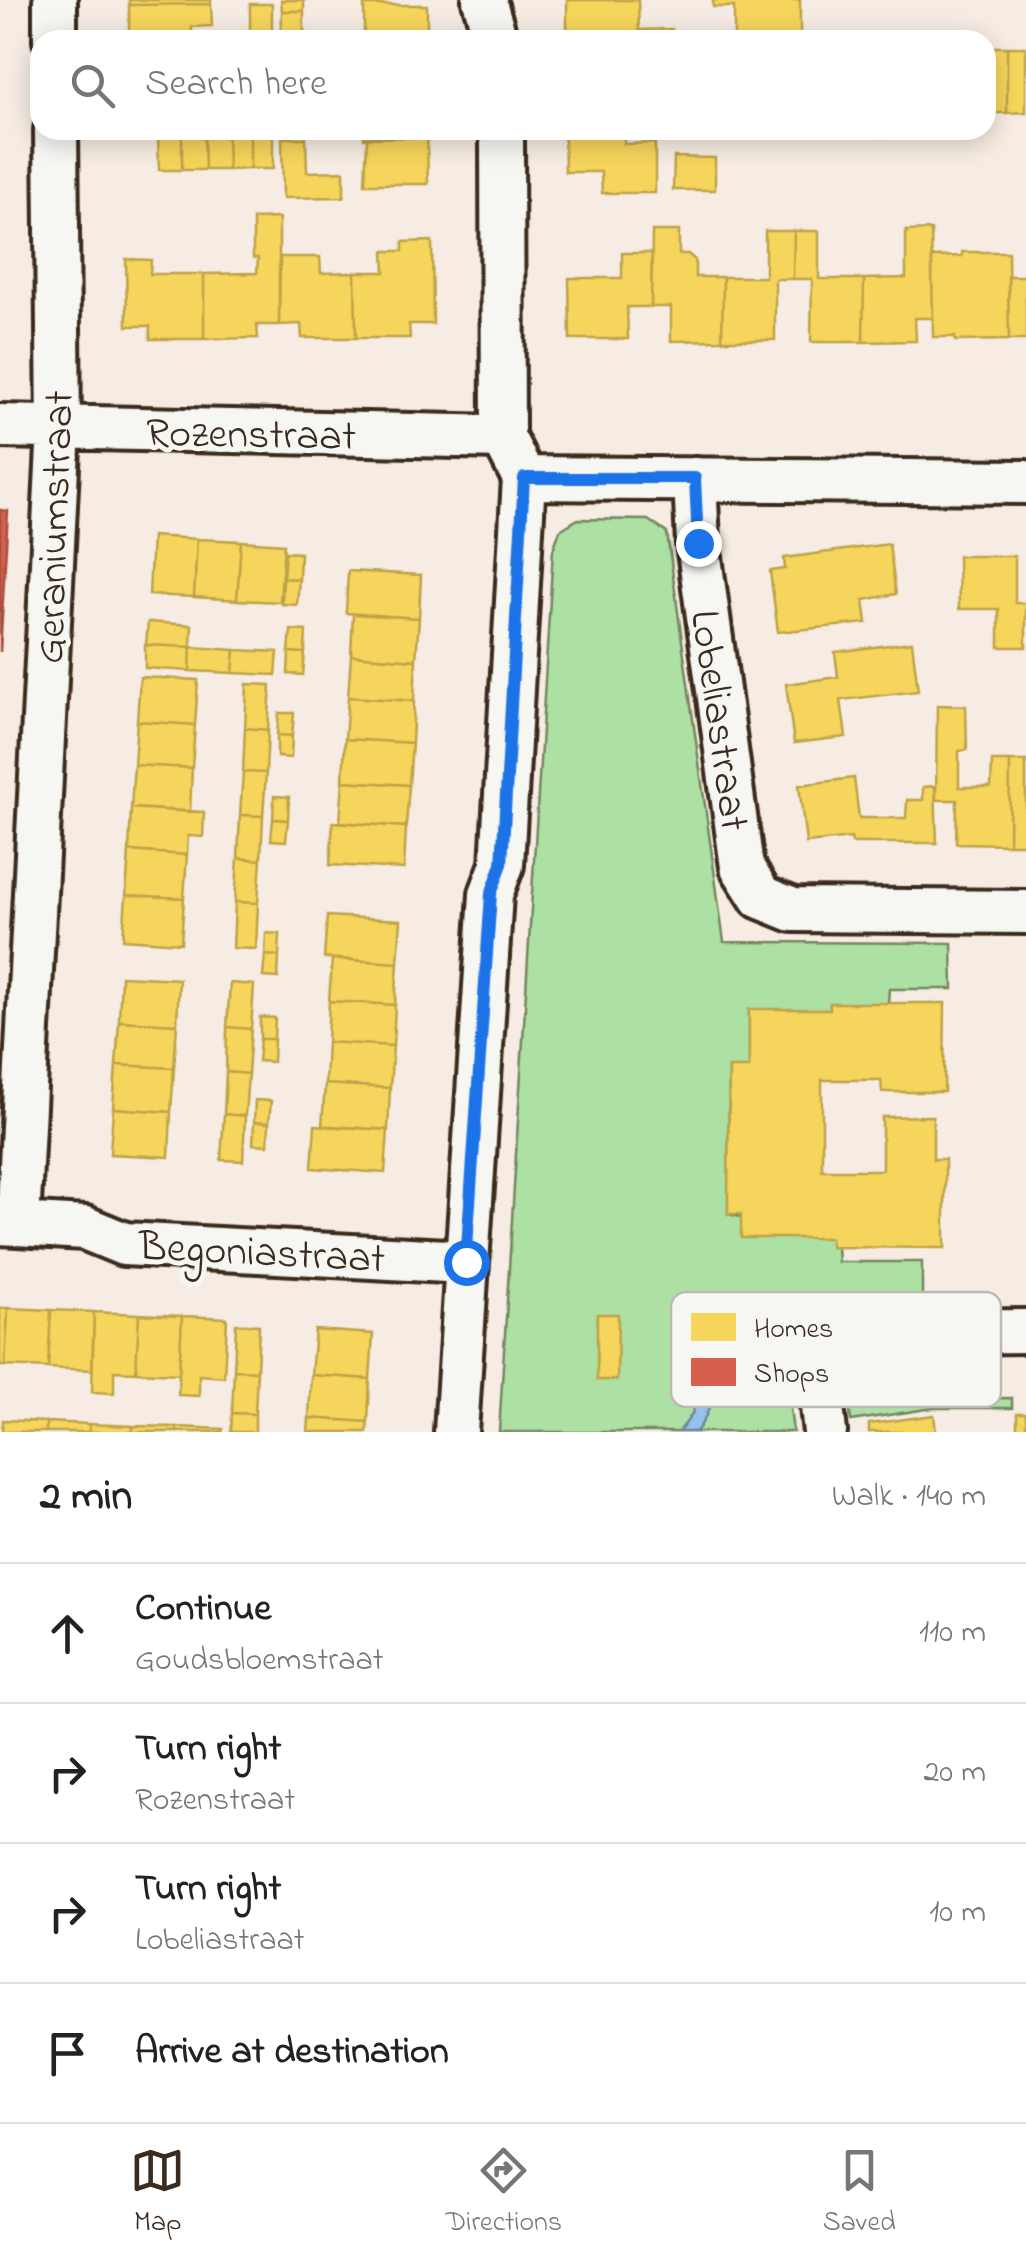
<!DOCTYPE html>
<html lang="en">
<head>
<meta charset="utf-8">
<style>
  body { margin:0; font-family:"Indie Flower",sans-serif; background:#f6f6f6; color:#222 }
  .stop { position:absolute; width:30px; height:30px; margin:-22px; border:8px solid #1a73e8; border-radius:50%; background:#fff }
  .stop.end { background:#1a73e8; border-color:#fff; box-shadow:0 2px 10px #0008 }
  .list { margin:0; padding:0; list-style:none }
  h2 { display:flex; justify-content:space-between; align-items:center; height:130px; margin:0; padding:0 40px; font-size:42px }
  h2 small { font-size:32px; font-weight:400; color:#767676 }
  .list li { display:grid; grid-template-columns:65px 1fr auto; gap:30px; align-items:center; box-sizing:border-box; height:140px; padding:0 40px; border-top:2px solid #e0e0e0 }
  .list b { display:block; font-size:38px; white-space:nowrap }
  .list p { margin:0; font-size:32px; white-space:nowrap; color:#767676 }
  .list em { font-size:32px; font-style:normal; color:#767676 }
  .icon { flex:none; width:55px; height:55px; fill:none; stroke:currentColor; stroke-width:2; stroke-linecap:round; stroke-linejoin:round }
  .map { position:relative; flex:none; width:1026px; height:1432px; overflow:hidden }
  .search { position:absolute; background:#fff; box-shadow:0 5px 25px #0003; left:30px; right:30px; top:30px; height:110px; display:flex; align-items:center; gap:25px; box-sizing:border-box; padding:0 35px; border-radius:30px; color:#767676; font-size:38px }
  .sheet { height:690px; background:#fff }
  nav { display:flex; justify-content:space-around; align-items:center; box-sizing:border-box; height:140px; border-top:2px solid #e0e0e0; background:#fff; font-size:28px; color:#767676 }
  nav a { display:grid; justify-items:center; gap:5px }
  nav .on { color:#3b2a1e }
  .map>svg:first-child { display:block }
</style>
</head>
<body>
<div class="map">
<svg width="1026" height="1432" viewBox="0 0 1026 1432">
  <rect width="100%" height="100%" fill="#f6ece3"/>
  <filter id="ink" filterUnits="userSpaceOnUse"><feTurbulence type="fractalNoise" baseFrequency=".01" numOctaves="2"/><feDisplacementMap in="SourceGraphic" scale="20" xChannelSelector="R" yChannelSelector="G"/><feConvolveMatrix kernelMatrix="1 2 1 2 8 2 1 2 1" color-interpolation-filters="sRGB"/></filter>
  <g filter="url(#ink)">
    <!-- green -->
    <path fill="#ace1a3" stroke="#748660" stroke-width="2.5" d="M578,519l70,1 19,13 57,409 228,1 1,46h-64l-1,14 -58,1v5l-81,1v58l-20,1 -1,145 102,24 1,9h6l1,15h84v40h-145l16,130h-294l54,-882 7,-20z
      M863,1352v47l149,-1v10h-79l-82,13 -6,-57z"/>
    <!-- water -->
    <path fill="#94c2ee" stroke="#70859b" stroke-width="2.5" d="M705,1358l6,1c8,23 0,54 -15,73h-18c29,-30 15,-44 27,-74z"/>
    <!-- homes -->
    <path fill="#f6d55c" stroke="#bea249" stroke-width="2.5" d="M129,0h82v4l-82,1z
      M281,0h23v11h-22z
      M567,0h71l1,30 33,-1v11h-105z
      M713,0h87v40h-66v-33h-21z
      M211,4l1,22 -20,1v13h-63v-35z
      M250,4h22v36h-22z
      M364,5h63v35h-63z
      M282,11h22v29h-23z
      M986,47h21v66h-21z
      M1007,47h19v65l-19,1z
      M130,130h63v2l-63,3z
      M250,130v39l-22,1 -1,-39z
      M250,130h23v39h-23z
      M282,130h23l1,8h-24z
      M365,130h62v7l-63,1z
      M564,130h60v14l31,-1v50h-53l-1,-21h-36z
      M880,130h51v6l-51,1z
      M227,131l1,39h-23l-1,-38z
      M158,132h24v38h-23z
      M182,132h22l1,38h-23z
      M367,137h60l1,47h-63z
      M282,138h24l1,34 37,-1v26l-61,1z
      M674,157l41,1v32h-42z
      M279,218v107h-22l1,13 -54,1v-65l53,-1 1,-15h-5v-39z
      M931,230l2,88h-18l1,23 -53,1 1,-63 42,-1v-47z
      M652,231h27v23h9l7,6v17h28l-1,63 -51,1v-34h-20z
      M765,231h29l-1,48h-18v61h-53l1,-63h42z
      M794,231h25v48h45l-1,63h-52l1,-63h-19z
      M432,241l1,83h-24l1,14h-54l-1,-66h30l-1,-21h19v-9z
      M962,252h46l1,88 -54,1v-4h-22l-1,-80 30,-1z
      M622,253h30l-1,54h-24l1,32h-58l-1,-61h53z
      M280,257h40l1,16 34,-1 1,66h-54l-1,-14 -22,1z
      M126,259l25,1 -1,14h54v65h-54v-13h-23z
      M1008,276h18v64h-17z
      M152,536l45,3 -3,58 -45,-2z
      M197,539l44,2 -4,59 -43,-3z
      M241,541l43,3 -4,58 -43,-2z
      M889,544l7,50 -32,6 3,23 -89,9 -8,-61 15,-2 -1,-11z
      M285,552l15,1 -1,26 -16,-1z
      M958,556h57v47h11v44h-27v-38h-40z
      M348,571l73,4 -2,43 -73,-5z
      M283,578l16,1 -2,26 -15,-1z
      M353,614l66,4 -3,42 -65,-5z
      M148,622l44,3 -1,22 -45,-2z
      M291,630l15,1 -1,22 -16,-1z
      M912,642l6,49 -77,9 5,37 -52,6 -8,-59 52,-7 -3,-25z
      M145,645l46,2 -1,24 -45,-3z
      M191,647l44,3 -2,23 -43,-2z
      M235,650l43,2 -2,23 -43,-2z
      M289,652l16,1 -2,22 -15,-1z
      M351,655l65,5 -2,41 -66,-4z
      M140,677l58,3 -3,45 -58,-4z
      M247,684l24,1 -3,45 -23,-2z
      M348,697l66,4 -2,42 -67,-4z
      M937,705l29,1 1,44 -8,1v36h32l1,-26h18l-1,83 -53,-1 1,-43h-21z
      M279,713h15l-2,23 -15,-1z
      M137,721l58,4 -3,43 -58,-3z
      M245,728l23,2 -2,43 -23,-1z
      M277,735l15,1 -1,22 -14,-1z
      M345,739l67,4 -3,42 -66,-4z
      M1010,761h16v83h-17z
      M134,765l58,3 -2,44 -59,-4z
      M243,772l23,1 -3,43 -23,-1z
      M854,778l5,40h47l1,-18h16v-13l12,-1 2,57h-85l-1,-5 -45,5 -7,-58z
      M343,781l66,4 -3,42 -66,-5z
      M274,796l15,1 -1,23 -15,-1z
      M131,808l73,4 -1,25 -15,-1 -1,19 -58,-4z
      M240,815l23,1 -2,44 -23,-2z
      M273,819l15,1 -2,21 -15,-1z
      M333,822l73,5 -2,42 -74,-4z
      M129,851l58,4 -3,43 -58,-3z
      M238,858l23,2 -3,43 -23,-1z
      M126,895l58,3 -3,45 -58,-4z
      M235,902l23,1 -2,46 -23,-1z
      M327,916l74,4 -3,43 -74,-5z
      M266,933l14,1 -1,22 -14,-1z
      M265,955l14,1 -1,22 -15,-1z
      M332,959l66,4 -3,42 -66,-4z
      M121,976l58,3 -2,45 -58,-3z
      M230,983l24,2 -3,44 -24,-2z
      M329,1001l66,4 -2,41 -66,-4z
      M830,1003h115l-1,89h-62l-1,-12h-59v90h60v-53l51,-1v43h12v89l-114,-1 -1,-9h-89v-24h-13l1,-146h20v-59h81z
      M260,1017l15,1 -1,21h-14z
      M119,1021l58,3 -3,44 -58,-3z
      M227,1027l24,2 -3,45 -22,-2z
      M260,1039h14l-1,23 -15,-1z
      M327,1042l66,4 -3,42 -65,-4z
      M116,1065l58,3 -3,44 -58,-4z
      M226,1072l22,2 -3,42 -21,-2z
      M325,1084l65,4 -2,42 -66,-4z
      M255,1100l16,1 -2,22 -15,-1z
      M113,1108l58,4 -2,45 -59,-3z
      M224,1114l21,2 -2,45 -22,-1z
      M254,1122l15,1 -1,22 -15,-1z
      M315,1125l73,5 -3,43 -73,-5z
      M0,1308h8l-3,58h-5z
      M8,1308l43,2 -3,58 -43,-2z
      M51,1310l43,2 -2,58 -44,-2z
      M94,1312l45,2 -3,58 -22,-1v22l-22,-1z
      M139,1314l43,2 -3,58 -43,-2z
      M597,1314h21l-1,66h-20z
      M182,1316l45,2 -3,59 -25,-2v21l-21,-1z
      M236,1324l23,1 -2,46 -23,-1z
      M315,1330l58,4 -3,45 -59,-4z
      M234,1370l23,1 -2,43 -23,-1z
      M311,1375l59,4 -2,43 -59,-4z
      M232,1413l23,1v18h-24z
      M1017,1413h9v19h-9z
      M934,1415l2,17h-67v-8z
      M309,1418l59,4 -1,10h-59z
      M3,1420l43,2v10h-44z
      M46,1422l43,2v8h-43z
      M89,1424l44,2v6h-44z
      M133,1426l44,1v5h-44z
      M177,1427l46,2 -1,3h-45z"/>
    <!-- shops -->
    <path fill="#d6604d" stroke="#a8503f" stroke-width="2.5" d="M0,510l8,1 -8,141z"/>
    <g fill="none" stroke-linecap="round" stroke-linejoin="round">
      <!-- street casing -->
      <g stroke="#3b2a1e" stroke-width="50">
        <path id="street" d="M55,0v40
          M484,0l12,40
          M0,426l503,11
          M524,478l502,4
          M695,479l3,64 44,324 19,30 32,13 233,2
          M0,1223l85,5 39,16 342,18
          M18,1223l41,-795 -3,-298
          M456,1432l35,-538 11,-29 22,-387 -21,-41 -1,-307
          M825,1432l-8,-67 5,-21 18,-11 186,-2"/>
      </g>
      <!-- street -->
      <use href="#street" stroke="#f6f6f2" stroke-width="42"/>
    </g>
  </g>
  <g fill="none" stroke-linecap="round" stroke-linejoin="round" filter="url(#ink)">
    <!-- route -->
    <path stroke="#1a73e8" stroke-width="12" d="M466,1262l25,-368 11,-30 22,-386h171l3,65"/>
  </g>
  <g text-anchor="middle" stroke-width="10" stroke-linejoin="round" paint-order="stroke">
    <!-- street labels -->
    <g font-size="42" fill="#3b2a1e" stroke="#f6f6f2">
      <text transform="translate(251 432) rotate(1)" y="15">Rozenstraat</text>
      <text transform="translate(52 527) rotate(-88)" y="15">Geraniumstraat</text>
      <text transform="translate(722 720) rotate(82)" y="15">Lobeliastraat</text>
      <text transform="translate(262 1250) rotate(3)" y="15">Begoniastraat</text>
    </g>
  </g>
  <!-- legend -->
  <rect x="671" y="1292" width="330" height="115" rx="15" fill="#f6f6f2" stroke="#beb9b2" stroke-width="2.5"/>
  <rect x="691" y="1313" width="45" height="28" fill="#f6d55c"/>
  <rect x="691" y="1358" width="45" height="28" fill="#d6604d"/>
  <g font-size="28" fill="#3b2a1e">
    <text x="754" y="1337">Homes</text>
    <text x="754" y="1382">Shops</text>
  </g>
</svg>
<div class="stop" style="left:466px;top:1262px"></div>
<div class="stop end" style="left:698px;top:543px"></div>
<div class="search"><svg class="icon" aria-label="search" viewBox="0 0 24 24"><circle cx="10" cy="10" r="6"/><path d="M15 15l6 6"/></svg>Search here</div>
</div>
<section class="sheet">
<h2>2 min<small>Walk · 140 m</small></h2>
<ul class="list">
<li><svg class="icon" aria-label="ahead" viewBox="0 0 24 24"><path d="M12 20V5M6 11l6-6 6 6"/></svg><div><b>Continue</b><p>Goudsbloemstraat</p></div><em>110 m</em></li>
<li><svg class="icon" aria-label="right" viewBox="0 0 24 24"><path d="M7 20v-9h11M14 6l5 5-5 5"/></svg><div><b>Turn right</b><p>Rozenstraat</p></div><em>20 m</em></li>
<li><svg class="icon" aria-label="right" viewBox="0 0 24 24"><path d="M7 20v-9h11M14 6l5 5-5 5"/></svg><div><b>Turn right</b><p>Lobeliastraat</p></div><em>10 m</em></li>
<li><svg class="icon" aria-label="arrive" viewBox="0 0 24 24"><path d="M6 21V4h12l-3 4 3 4H6"/></svg><div><b>Arrive at destination</b></div></li>
</ul>
</section>
<nav>
<a class="on"><svg class="icon" aria-label="map" viewBox="0 0 24 24"><path d="M3 6l6-2 6 2 6-2v14l-6 2-6-2-6 2zM9 4v14M15 6v14"/></svg>Map</a>
<a><svg class="icon" aria-label="directions" viewBox="0 0 24 24"><path d="M12 3l9 9-9 9-9-9zM9 14v-3h6M13 9l2 2-2 2"/></svg>Directions</a>
<a><svg class="icon" aria-label="saved" viewBox="0 0 24 24"><path d="M7 4h10v16l-5-4-5 4z"/></svg>Saved</a>
</nav>
</body>
</html>
